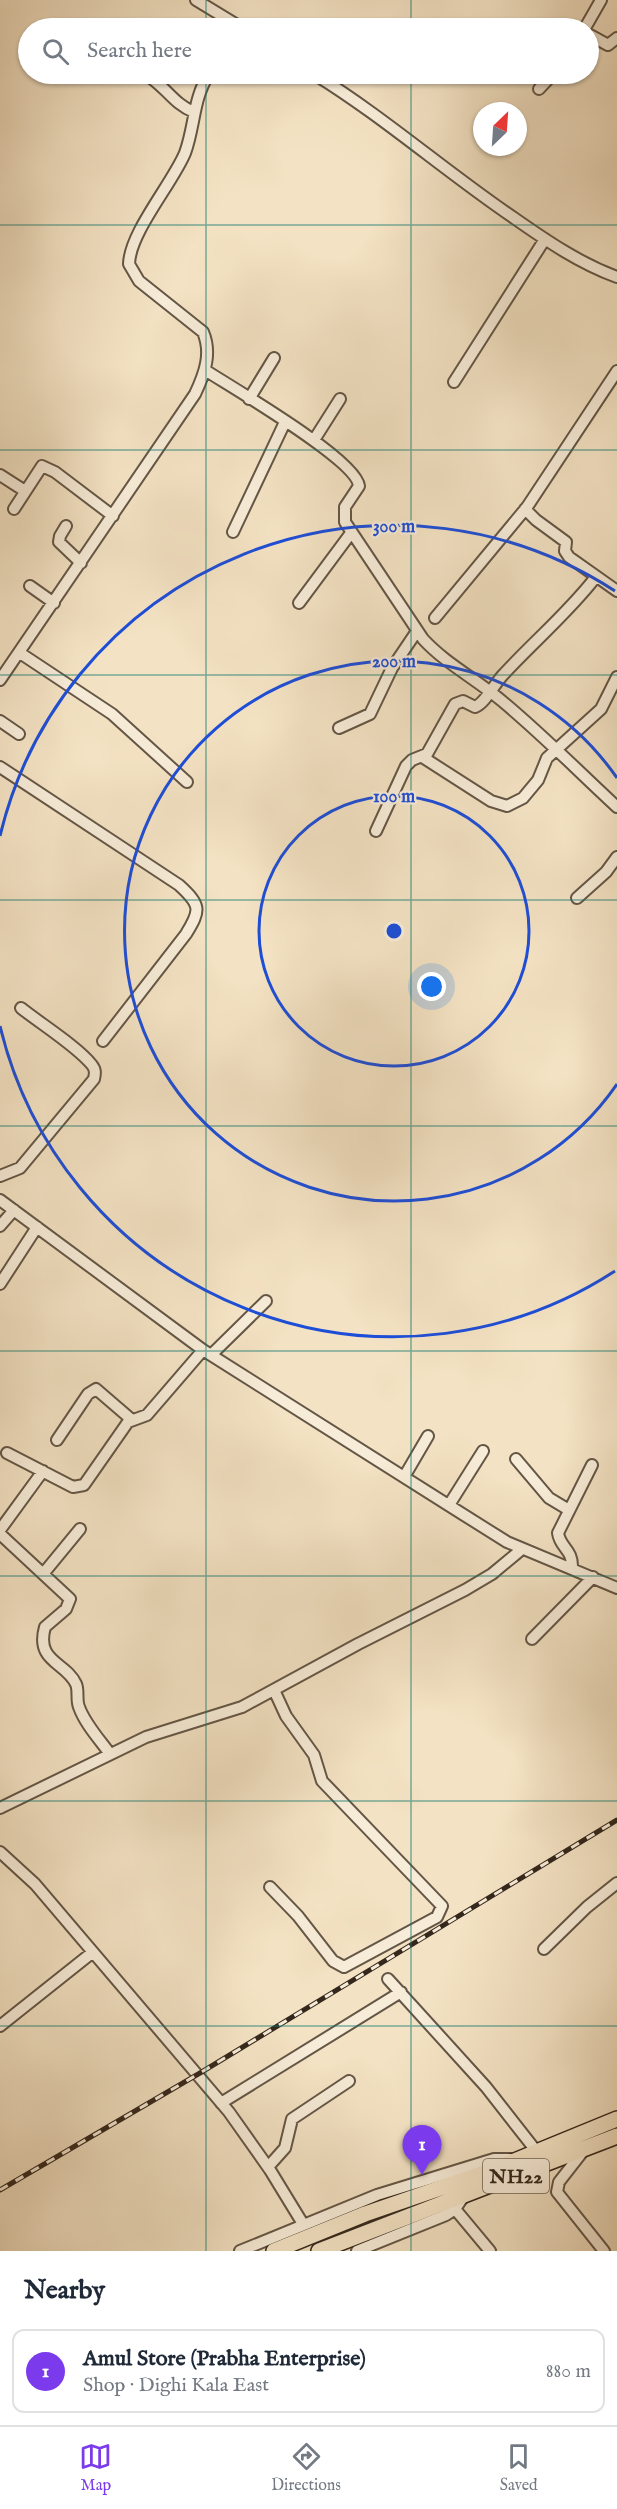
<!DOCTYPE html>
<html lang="en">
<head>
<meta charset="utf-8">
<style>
  body { margin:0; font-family:"IM FELL English",serif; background:#f6f6f7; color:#1f2937 }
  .compass { position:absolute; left:473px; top:102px; width:54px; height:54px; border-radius:50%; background:#fff; box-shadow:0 2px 4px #0004; rotate:25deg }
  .you { position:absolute; left:432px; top:987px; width:21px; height:21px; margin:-15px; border:4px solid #fff; border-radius:50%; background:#1a73e8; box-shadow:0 0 0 9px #1a73e833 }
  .badge { display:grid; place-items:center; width:39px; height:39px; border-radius:50%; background:#7c3aed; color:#fff; font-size:20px; font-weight:700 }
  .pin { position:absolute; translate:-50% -50px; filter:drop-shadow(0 2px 3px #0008) }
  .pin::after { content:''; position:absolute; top:32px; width:21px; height:18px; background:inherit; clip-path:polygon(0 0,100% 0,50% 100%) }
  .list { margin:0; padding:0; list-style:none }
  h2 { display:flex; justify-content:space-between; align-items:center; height:78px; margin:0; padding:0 24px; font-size:26px }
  h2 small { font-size:20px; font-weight:400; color:#747a83 }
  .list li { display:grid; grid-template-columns:39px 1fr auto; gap:18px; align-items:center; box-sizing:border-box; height:84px; margin:0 12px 12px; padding:0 12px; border:2px solid #e0e1e3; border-radius:12px }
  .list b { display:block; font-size:22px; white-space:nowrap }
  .list p { margin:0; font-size:20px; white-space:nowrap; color:#747a83 }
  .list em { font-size:20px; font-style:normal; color:#747a83 }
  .icon { flex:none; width:33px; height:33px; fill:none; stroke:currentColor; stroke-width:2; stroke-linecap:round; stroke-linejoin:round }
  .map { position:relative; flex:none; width:617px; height:2251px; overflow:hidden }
  .search { position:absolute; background:#fff; box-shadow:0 2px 4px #0004; left:18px; right:18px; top:18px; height:66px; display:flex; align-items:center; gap:15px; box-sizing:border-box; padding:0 21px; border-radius:33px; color:#747a83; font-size:22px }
  .sheet { height:174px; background:#fff }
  nav { display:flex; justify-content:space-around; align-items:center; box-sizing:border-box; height:84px; border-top:2px solid #e0e1e3; background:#fff; font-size:16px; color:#747a83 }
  nav a { display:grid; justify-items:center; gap:3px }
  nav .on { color:#7c3aed }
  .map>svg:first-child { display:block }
</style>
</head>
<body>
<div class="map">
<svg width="617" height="2251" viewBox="0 0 617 2251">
  <rect width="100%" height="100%" fill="#f3e2c3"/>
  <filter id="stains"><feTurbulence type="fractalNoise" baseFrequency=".00333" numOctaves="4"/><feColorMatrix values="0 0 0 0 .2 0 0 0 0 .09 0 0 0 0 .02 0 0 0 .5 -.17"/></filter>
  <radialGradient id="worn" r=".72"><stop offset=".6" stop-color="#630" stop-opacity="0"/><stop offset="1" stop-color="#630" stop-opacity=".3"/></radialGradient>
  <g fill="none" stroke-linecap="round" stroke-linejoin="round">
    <!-- minor casing -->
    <g stroke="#645646" stroke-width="14">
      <path id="minor" d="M196,0l46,28
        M585,28l16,-28
        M588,34l20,11 9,-7
        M145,74c20,11 28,30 49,38
        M314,74c70,43 132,98 200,144 33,23 65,45 103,59
        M539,89l14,-15
        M205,370c26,17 152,90 154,116l-14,21v15l78,117c23,25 53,40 79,62 41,34 76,70 115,106
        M454,382l91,-143
        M249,399l25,-41
        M314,440l26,-41
        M0,475l25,16
        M14,509l28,-43 13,6 58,44
        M525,509l11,11 30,22 -1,9 4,6 48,34
        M66,526l-6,10 -1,6 22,21
        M233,532l52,-110
        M30,586l24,17
        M299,603l52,-70
        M435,618l92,-111 90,-136
        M20,653l92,61 75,68
        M0,680l195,-286c10,-21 17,-41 8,-62l-64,-51 -10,-17c1,-32 43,-80 56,-111 10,-27 8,-55 24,-79
        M0,721l19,13
        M339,728l31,-14 22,-46 25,-37
        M424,758l67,43 16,5 16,-8 15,-18 9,-22 54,-49 16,-32
        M0,767l179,118c22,20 22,25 7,49l-83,107
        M376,831l30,-65 6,-6 15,-6 28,-50 8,-3 12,6c10,-4 19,-22 27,-31 30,-33 66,-63 93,-98
        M577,898l29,-26 11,-15
        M0,1176l20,-8 74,-89c1,-5 2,-9 -2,-14 -14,-18 -51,-41 -71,-57
        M0,1200l203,150 261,165 43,27 110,46
        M0,1226l14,-16
        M0,1284l37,-57
        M211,1355l55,-54
        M57,1440l31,-46 8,-5 36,31
        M7,1453l66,34 11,-2 44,-63 19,-7 56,-65
        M516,1459l33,39 20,12
        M404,1477l24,-41
        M449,1505l34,-54
        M0,1530l43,-59
        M0,1534l70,65 -4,10 -21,18c-10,35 21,35 31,57 3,7 0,16 3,23 6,17 21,33 31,47
        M572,1568c1,-19 -12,-20 -14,-35l34,-68
        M43,1574l37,-45
        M532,1639l61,-62
        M0,1808l146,-71 96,-30 116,-63 107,-54 27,-16 30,-25
        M0,1852l35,32 194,228 41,58 33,54
        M270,1887l28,29 35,45 11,6 93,-50 5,-11 -120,-125 -8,-26 -28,-39 -12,-26
        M544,1949l43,-42 30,-24
        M388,1979l98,108 51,65
        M0,2026l93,-74
        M221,2103l180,-111
        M584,2150l-25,32 -2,10 47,59
        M268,2167l17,-19 7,-29 57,-38
        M455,2209l35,42
        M240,2251l137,-56 117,-36h17
        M357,2251l89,-36 9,-6 9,-13"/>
    </g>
    <!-- highway casing -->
    <g stroke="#34271c" stroke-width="18">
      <path id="highway" d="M274,2251l91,-37 125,-43 127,-52
        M319,2251l298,-115"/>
    </g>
    <!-- minor -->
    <use href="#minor" stroke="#f7ecd8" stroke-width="10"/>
    <!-- highway -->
    <use href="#highway" stroke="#f3e2c3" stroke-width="15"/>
    <!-- rail casing -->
    <g stroke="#34271c" stroke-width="5">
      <path id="rail" d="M0,2190l200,-117 417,-253"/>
    </g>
    <!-- rail -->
    <use href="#rail" stroke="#f7ecd8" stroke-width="3" stroke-dasharray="9" stroke-linecap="butt"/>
  </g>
  <!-- grid -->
  <path fill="none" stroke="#0f766e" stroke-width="1.5" stroke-opacity="0.55" d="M206,0v28M411,0v28M206,74v2177M411,74v2177M0,225h617M0,450h617M0,675h617M0,900h617M0,1126h617M0,1351h617M0,1576h617M0,1801h617M0,2026h617"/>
  <!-- distance rings -->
  <g fill="none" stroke="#1d4ed8" stroke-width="3">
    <circle cx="394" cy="931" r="135"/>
    <path d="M617 1084A270 270 0 1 1 617 778"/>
    <path d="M615 1271A405 405 0 0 1 0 1026M0 836A405 405 0 0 1 615 591"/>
  </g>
  <g text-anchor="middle" stroke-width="4.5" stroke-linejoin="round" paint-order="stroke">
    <!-- shield labels -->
    <rect fill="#f7ecd8" stroke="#6e6254" stroke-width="1.5" x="483" y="2159" width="66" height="34" rx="4.5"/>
    <g font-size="20" font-weight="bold" fill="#34271c">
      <text x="516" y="2183">NH22</text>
    </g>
  </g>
  <circle cx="394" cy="931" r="9" fill="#1d4ed8" stroke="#f7ecd8" stroke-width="3"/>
  <g font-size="18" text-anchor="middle" font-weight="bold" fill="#1d4ed8" stroke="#f7ecd8" stroke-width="4.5" stroke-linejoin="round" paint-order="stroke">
    <text x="394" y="532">300 m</text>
    <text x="394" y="667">200 m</text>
    <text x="394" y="802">100 m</text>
  </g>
  <rect width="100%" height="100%" filter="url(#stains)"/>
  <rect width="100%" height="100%" fill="url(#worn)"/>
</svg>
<svg class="compass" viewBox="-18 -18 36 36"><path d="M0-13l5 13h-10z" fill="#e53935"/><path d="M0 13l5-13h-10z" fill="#747a83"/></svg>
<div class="you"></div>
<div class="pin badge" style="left:422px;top:2175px">1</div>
<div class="search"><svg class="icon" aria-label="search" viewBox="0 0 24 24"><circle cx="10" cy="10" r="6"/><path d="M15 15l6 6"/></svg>Search here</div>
</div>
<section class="sheet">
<h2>Nearby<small></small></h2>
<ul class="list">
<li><span class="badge">1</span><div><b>Amul Store (Prabha Enterprise)</b><p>Shop · Dighi Kala East</p></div><em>880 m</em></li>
</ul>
</section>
<nav>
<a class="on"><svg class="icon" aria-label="map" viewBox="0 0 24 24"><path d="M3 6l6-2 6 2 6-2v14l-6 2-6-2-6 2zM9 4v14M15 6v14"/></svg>Map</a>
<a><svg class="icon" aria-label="directions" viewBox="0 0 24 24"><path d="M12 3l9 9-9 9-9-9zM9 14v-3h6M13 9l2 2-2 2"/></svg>Directions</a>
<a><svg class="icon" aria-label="saved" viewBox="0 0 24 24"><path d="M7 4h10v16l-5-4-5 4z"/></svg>Saved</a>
</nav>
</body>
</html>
